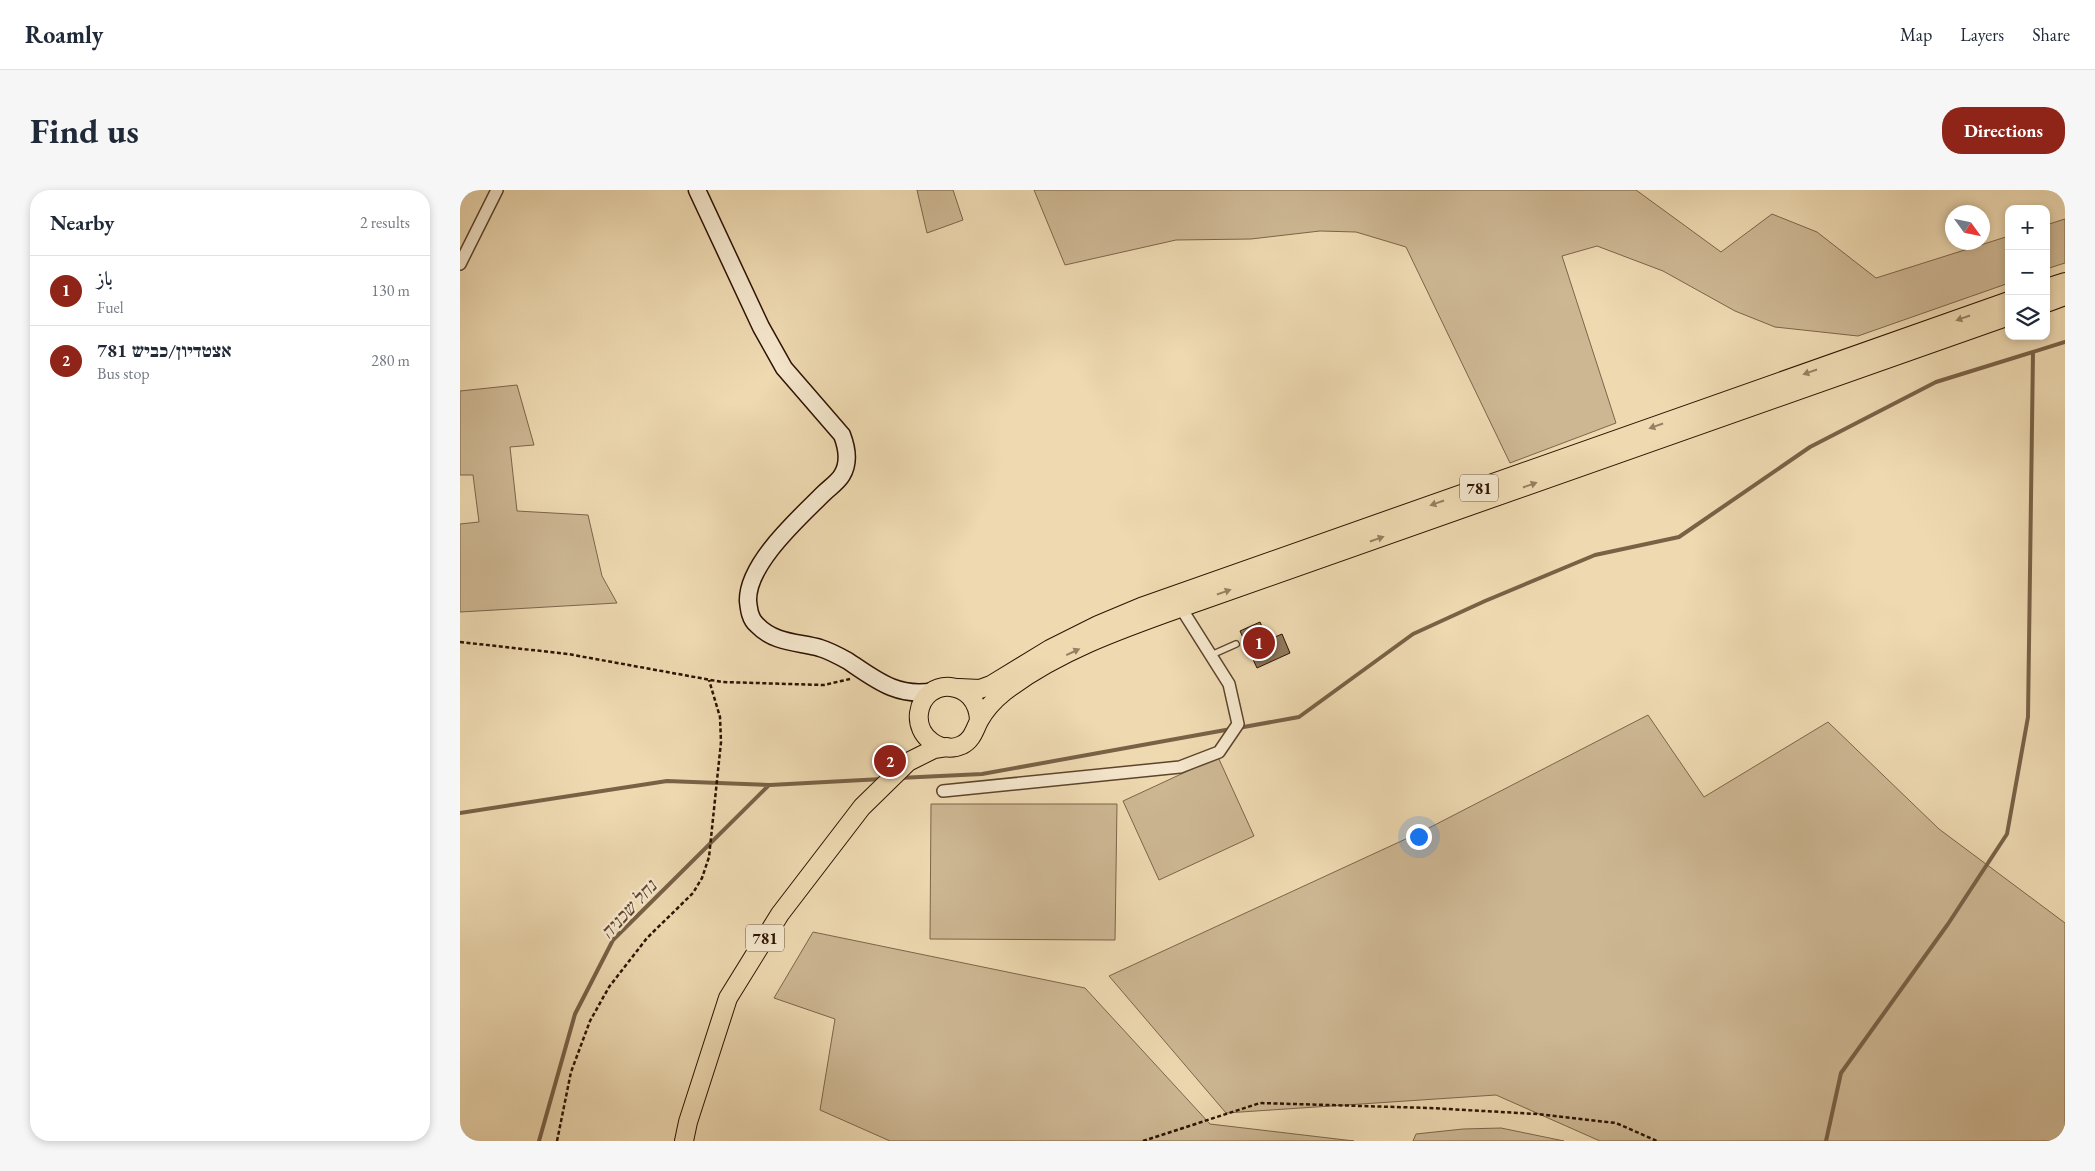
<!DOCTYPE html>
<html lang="en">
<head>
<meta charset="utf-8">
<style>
  body { margin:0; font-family:"EB Garamond",Amiri,"Frank Ruhl Libre",serif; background:#f6f6f7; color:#1f2937 }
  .controls { position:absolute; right:15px; top:15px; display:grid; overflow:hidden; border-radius:10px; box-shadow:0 2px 8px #0003 }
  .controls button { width:45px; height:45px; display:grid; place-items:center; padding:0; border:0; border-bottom:1px solid #e0e1e3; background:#fff; color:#1f2937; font:25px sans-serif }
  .compass { position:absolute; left:1485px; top:15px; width:45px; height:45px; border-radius:50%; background:#fff; box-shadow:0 2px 8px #0003; rotate:123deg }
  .you { position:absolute; left:958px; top:646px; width:18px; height:18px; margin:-12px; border:4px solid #fff; border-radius:50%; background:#1a73e8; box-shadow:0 0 0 8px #1a73e833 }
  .badge { display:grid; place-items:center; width:32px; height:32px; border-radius:50%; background:#8f2418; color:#fff; font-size:16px; font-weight:700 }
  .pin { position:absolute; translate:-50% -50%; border:2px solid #fff; box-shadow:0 1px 5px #0006 }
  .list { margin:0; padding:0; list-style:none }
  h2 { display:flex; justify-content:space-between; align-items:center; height:65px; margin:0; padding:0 20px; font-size:21px }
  h2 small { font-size:16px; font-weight:400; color:#747a83 }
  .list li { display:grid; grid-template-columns:32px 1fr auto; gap:15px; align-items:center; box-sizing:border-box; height:70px; padding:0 20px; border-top:1px solid #e0e1e3 }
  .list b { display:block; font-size:19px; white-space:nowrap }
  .list p { margin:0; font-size:16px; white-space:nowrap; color:#747a83 }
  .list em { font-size:16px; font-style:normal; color:#747a83 }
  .icon { flex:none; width:28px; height:28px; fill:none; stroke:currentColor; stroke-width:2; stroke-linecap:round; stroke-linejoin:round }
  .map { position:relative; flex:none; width:1605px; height:951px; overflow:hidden; border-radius:20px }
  header { display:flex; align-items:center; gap:30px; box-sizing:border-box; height:70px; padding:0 25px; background:#fff; border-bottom:1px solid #e0e1e3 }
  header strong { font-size:24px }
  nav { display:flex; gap:28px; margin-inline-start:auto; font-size:18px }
  .intro { display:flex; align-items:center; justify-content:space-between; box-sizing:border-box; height:120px; padding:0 30px }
  h1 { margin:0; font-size:35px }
  .button { padding:12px 22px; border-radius:20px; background:#8f2418; color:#fff; font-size:18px; font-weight:700 }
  main { display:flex; gap:30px; padding:0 30px }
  aside { flex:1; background:#fff; border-radius:20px; box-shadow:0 2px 8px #0003 }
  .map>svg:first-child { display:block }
</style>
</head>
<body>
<header>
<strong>Roamly</strong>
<nav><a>Map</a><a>Layers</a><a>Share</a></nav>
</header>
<div class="intro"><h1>Find us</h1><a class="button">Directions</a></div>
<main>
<aside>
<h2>Nearby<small>2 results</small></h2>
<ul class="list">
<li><span class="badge">1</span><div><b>باز</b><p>Fuel</p></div><em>130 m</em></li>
<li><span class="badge">2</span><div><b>אצטדיון/כביש 781</b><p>Bus stop</p></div><em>280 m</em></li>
</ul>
</aside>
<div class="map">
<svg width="1605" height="951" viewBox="0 0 1605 951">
  <rect width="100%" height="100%" fill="#eed9b1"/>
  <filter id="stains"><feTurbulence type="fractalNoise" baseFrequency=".004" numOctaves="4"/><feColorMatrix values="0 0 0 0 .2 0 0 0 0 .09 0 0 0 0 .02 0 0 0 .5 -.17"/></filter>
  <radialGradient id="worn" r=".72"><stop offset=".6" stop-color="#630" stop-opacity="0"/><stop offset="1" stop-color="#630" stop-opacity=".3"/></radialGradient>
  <!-- green -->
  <path fill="#cdb793" stroke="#7d644a" d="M457,0h36l10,30 -36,13z
    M574,0h602l85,62 51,-38 45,18 59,46 133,-42v47l-151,53 -83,-9 -40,-16 -72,-40 -66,-25 -35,10 54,167 -106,40 -104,-216 -50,-15 -36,-1 -69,8 -75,1 -111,25z
    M1605,29v44l-19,6v-44z
    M57,195l17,60 -24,2 7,64 71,4 14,61 15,27 -157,9v-88l19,-2 -6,-47h-13v-84z
    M1188,525l56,82 124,-75 111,107 126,94v218h-465l-104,-46 -270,18 -117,-137 314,-145z
    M758,567l36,79 -95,44 -36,-79z
    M471,614h186l-2,136 -185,-1z
    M353,742l272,56 125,136 144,17h-464l-70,-31 15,-91 -61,-21z
    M1041,938l63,13h-151l3,-7 47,-5z"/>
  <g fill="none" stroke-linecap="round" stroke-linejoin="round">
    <!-- stream -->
    <path stroke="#796146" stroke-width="4" d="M778,538l61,-11 114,-83 72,-33 110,-46 84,-18 131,-90 126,-65 129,-40
      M439,588l83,-4 249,-45
      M0,623l207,-32 103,4 112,-6
      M79,951l36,-127 38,-74 156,-155
      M1366,951l15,-68 107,-149 59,-90 21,-117 5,-365"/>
  </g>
  <!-- building -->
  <path fill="#91795c" stroke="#2d1200" d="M800,432l8,18 14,-6 8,19 -33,15 -17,-37z"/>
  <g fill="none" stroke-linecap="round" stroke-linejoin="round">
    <!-- service casing -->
    <g stroke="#5d442c" stroke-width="8">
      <path id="service" d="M749,466l27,-12"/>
    </g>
    <!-- minor casing -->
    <g stroke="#5d442c" stroke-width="14">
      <path id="minor" d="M0,74l37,-74
        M483,601l237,-24 39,-15 19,-28 -9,-40 -48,-76 -5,-4"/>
    </g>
    <!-- secondary casing -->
    <g stroke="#2d1200" stroke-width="19">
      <path id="secondary" d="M237,0l64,137 23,41 58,67c5,13 8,27 0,40 -4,7 -13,13 -19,19 -24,24 -76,70 -75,107 1,9 2,18 9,24 17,18 41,17 63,23 10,3 19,8 28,13 28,19 50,37 86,30"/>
    </g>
    <!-- primary casing -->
    <g stroke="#2d1200" stroke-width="20">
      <path id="primary" d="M1586,98l19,-6
        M1586,113l19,-7
        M499,498l21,1 11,-4 59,-36 48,-24 43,-18 868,-306
        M519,531c-1,-43 -55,-45 -60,-8 -3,23 21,42 43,32 10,-5 12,-14 17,-24 6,-11 15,-21 25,-29 57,-44 129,-67 196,-91l809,-285
        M224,951l4,-19 40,-124 52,-84 82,-107 46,-45 26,-13 13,-2"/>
    </g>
    <!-- path -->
    <path stroke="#2d1200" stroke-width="2.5" stroke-dasharray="4 2.5" stroke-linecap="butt" d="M0,452l108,12 154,28 102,3 26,-6
      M97,951l14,-69 19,-51 19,-34 38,-49 46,-45 9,-15 7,-21 12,-115 -1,-25 -11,-37
      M683,951l117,-38 170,5 107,6 79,9 41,18"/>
    <!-- service -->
    <use href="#service" stroke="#f4e6cc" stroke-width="5.5"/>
    <!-- minor -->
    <use href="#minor" stroke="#f4e6cc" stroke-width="11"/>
    <!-- secondary -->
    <use href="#secondary" stroke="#f4e6cc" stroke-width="16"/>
    <!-- primary -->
    <use href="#primary" stroke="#eed9b1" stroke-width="18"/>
  </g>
  <!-- one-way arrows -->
  <defs><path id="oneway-solid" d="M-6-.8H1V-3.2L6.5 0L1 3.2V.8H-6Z" transform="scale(1.25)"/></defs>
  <g fill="#977f61">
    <use href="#oneway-solid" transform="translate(1503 128) rotate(161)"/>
    <use href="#oneway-solid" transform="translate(1350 182) rotate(161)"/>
    <use href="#oneway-solid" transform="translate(1196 236) rotate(161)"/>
    <use href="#oneway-solid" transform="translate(1070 295) rotate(-19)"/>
    <use href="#oneway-solid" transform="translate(977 313) rotate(161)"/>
    <use href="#oneway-solid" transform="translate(917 349) rotate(-19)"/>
    <use href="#oneway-solid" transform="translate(764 402) rotate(-19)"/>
    <use href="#oneway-solid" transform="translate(613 462) rotate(-25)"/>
  </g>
  <g text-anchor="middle" stroke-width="4.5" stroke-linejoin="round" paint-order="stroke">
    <!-- shield labels -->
    <g fill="#f4e6cc" stroke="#69523d" stroke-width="1">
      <rect x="1000" y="284.5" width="38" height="27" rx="4"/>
      <rect x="286" y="734.5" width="38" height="27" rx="4"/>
    </g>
    <g font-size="16" font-weight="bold" fill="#2d1200">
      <text x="1019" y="304">781</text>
      <text x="305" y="754">781</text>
    </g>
    <!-- water labels -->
    <g font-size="19" font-style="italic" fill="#60462f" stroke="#f4e6cc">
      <text transform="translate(168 719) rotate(-47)" y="7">נחל שכניה</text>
    </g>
  </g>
  <rect width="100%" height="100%" filter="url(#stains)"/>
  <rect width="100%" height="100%" fill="url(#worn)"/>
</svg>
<div class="controls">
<button>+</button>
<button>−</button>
<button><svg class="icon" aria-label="layers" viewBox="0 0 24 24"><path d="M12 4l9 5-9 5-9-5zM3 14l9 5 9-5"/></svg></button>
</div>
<svg class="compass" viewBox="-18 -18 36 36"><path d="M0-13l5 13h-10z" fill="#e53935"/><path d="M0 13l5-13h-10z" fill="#747a83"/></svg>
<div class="you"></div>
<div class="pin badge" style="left:799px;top:453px">1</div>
<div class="pin badge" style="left:430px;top:571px">2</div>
</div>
</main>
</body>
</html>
